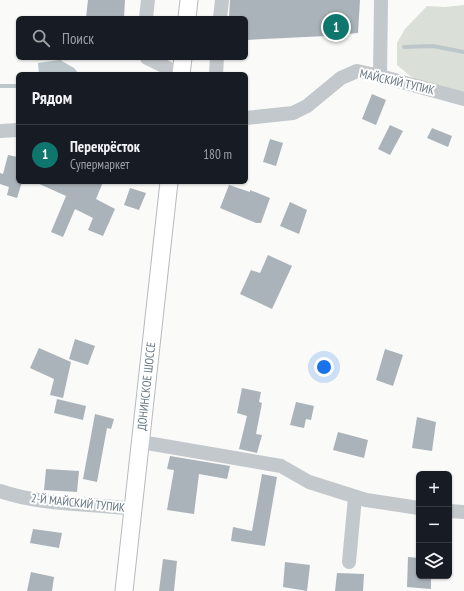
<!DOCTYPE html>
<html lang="ru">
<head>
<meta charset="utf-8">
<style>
  body { margin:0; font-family:"PT Sans Narrow",sans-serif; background:#242831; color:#f1f3f6 }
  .controls { position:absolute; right:12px; bottom:12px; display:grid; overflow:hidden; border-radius:6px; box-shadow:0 1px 3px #0004 }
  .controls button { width:36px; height:36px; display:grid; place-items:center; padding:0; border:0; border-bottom:1px solid #363941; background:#171b24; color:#f1f3f6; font:20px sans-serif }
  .you { position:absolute; left:324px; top:367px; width:14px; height:14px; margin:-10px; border:3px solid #fff; border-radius:50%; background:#1a73e8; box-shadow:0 0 0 6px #1a73e833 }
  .badge { display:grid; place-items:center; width:26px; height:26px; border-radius:50%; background:#0f766e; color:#fff; font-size:13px; font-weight:700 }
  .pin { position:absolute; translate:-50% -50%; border:2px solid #fff; box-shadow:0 1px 4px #0006 }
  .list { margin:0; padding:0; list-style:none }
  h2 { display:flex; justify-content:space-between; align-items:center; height:52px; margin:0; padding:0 16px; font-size:17px }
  h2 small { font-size:13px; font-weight:400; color:#9ea1a6 }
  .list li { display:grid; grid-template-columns:26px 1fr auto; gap:12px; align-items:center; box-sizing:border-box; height:60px; padding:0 16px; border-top:1px solid #363941 }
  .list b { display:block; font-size:15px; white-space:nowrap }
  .list p { margin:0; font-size:13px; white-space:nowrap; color:#9ea1a6 }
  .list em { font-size:13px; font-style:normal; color:#9ea1a6 }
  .icon { flex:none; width:22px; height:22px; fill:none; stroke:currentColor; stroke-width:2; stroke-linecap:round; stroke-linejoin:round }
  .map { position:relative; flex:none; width:464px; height:591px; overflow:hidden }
  .search { position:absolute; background:#171b24; box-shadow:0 1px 3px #0004; left:16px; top:16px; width:232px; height:44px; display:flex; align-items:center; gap:10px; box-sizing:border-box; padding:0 14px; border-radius:6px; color:#9ea1a6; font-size:15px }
  .panel { position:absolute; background:#171b24; box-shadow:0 1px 3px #0004; left:16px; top:72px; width:232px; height:112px; border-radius:6px }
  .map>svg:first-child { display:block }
</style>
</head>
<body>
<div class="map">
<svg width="464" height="591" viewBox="0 0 464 591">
  <rect width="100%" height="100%" fill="#fafaf8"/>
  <!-- green -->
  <path fill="#dadfd7" d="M464,5v88l-50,-14 -17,-14v-22l8,-14 22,-23 18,1z"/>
  <!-- water -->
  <path fill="#bbc7cb" d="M60,60l14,8 5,6h-40l-1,-11z"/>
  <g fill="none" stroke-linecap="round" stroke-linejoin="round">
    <!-- stream -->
    <path stroke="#bbc7cb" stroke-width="4" d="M404,47l29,-1 31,6
      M0,86h18"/>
  </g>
  <!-- building -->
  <path fill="#aab3b9" d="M88,0h37l-1,18h-38z
    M230,0h130l-2,33 -32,3 -80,4v-22h-17z
    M372,94l14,6 -10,25 -14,-6z
    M390,125l13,6 -13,24 -12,-6z
    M432,128l20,8 -4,11 -21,-9z
    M270,139l13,4 -7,23 -13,-4z
    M8,155l10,2v25h4l-5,16 -10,-3 2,-8 -9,-3v-11l3,1z
    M35,182h68l-7,17 19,10 -12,27 -15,-6 5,-12 -18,-9 -12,28 -12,-5 15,-36z
    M229,185l21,7v-2l20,8 -9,25h-5l-36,-15z
    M130,188l16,5 -7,17 -15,-5z
    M290,202l17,8 -8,24 -19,-8z
    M268,255l24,11 -20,43 -32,-15 11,-24 9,3z
    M75,339l20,7 -7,19 -19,-6z
    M39,348l32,14 -8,36 -13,-3 4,-16 -24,-11z
    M385,349l18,6 -10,31 -17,-6z
    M242,388l19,4 -2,10 3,1 -6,31 6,1 -5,18 -18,-4 8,-33 -10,-3z
    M57,399l29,7 -3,14 -29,-7z
    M296,402l18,4 -3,14 -5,-1 -2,9 -14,-3z
    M95,414l19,5 -3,10 -4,-1 -10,54 -14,-3z
    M417,417l19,5 -4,29 -20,-3z
    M338,432l30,8 -4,18 -31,-8z
    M170,456l60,10 -3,13 -28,-5 -5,40 -27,-4 7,-40 -7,-1z
    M46,469l33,2 -2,21 -33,-2z
    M262,474l15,3 -12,69 -34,-5 2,-14 19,4z
    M33,529l29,4 -3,15 -29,-5z
    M408,557l11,1v18h12v13l-24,-2z
    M163,559l14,2 -3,30h-15z
    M285,562l25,3 -3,26 -24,-4z
    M31,572l23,5 -2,14h-25z
    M337,573l27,1 -1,17h-28z"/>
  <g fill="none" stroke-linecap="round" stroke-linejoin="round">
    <!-- major casing -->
    <g stroke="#b5babe" stroke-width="19">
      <g id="major">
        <path d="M187,18l2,-18"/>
        <path d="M181,74l2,-16"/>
        <path id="s1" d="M124,591l45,-409"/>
      </g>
    </g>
    <!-- minor -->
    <path stroke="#c3c8cc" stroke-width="14" d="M146,18l2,-18
      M220,18l2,-18
      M147,58l33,16
      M216,74l1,-16
      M380,76l1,-76
      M246,118l47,-5 14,-7 34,-28 16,-7 23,5 84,23
      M0,131l18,-1
      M141,442l140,24 28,16 57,18 53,8
      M0,491c44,15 88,12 133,18
      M449,511l15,1
      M349,562l6,-65"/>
    <!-- major -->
    <use href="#major" stroke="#fff" stroke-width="17"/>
  </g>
  <g text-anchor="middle" stroke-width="4" stroke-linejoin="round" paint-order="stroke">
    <!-- street labels -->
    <g font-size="12" fill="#657683" stroke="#fff">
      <text transform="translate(397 82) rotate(13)" y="4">МАЙСКИЙ ТУПИК</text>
      <text dy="4" stroke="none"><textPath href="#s1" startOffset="206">ДОНИНСКОЕ ШОССЕ</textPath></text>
      <text transform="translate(78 503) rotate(6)" y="4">2-Й МАЙСКИЙ ТУПИК</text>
    </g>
  </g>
</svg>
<div class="controls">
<button>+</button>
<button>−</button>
<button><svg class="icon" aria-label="layers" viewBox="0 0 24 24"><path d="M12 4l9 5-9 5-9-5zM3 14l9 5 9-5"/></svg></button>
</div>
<div class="you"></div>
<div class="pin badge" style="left:336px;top:27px">1</div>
<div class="search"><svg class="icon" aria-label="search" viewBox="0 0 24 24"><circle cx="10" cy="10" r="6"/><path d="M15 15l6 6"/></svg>Поиск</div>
<section class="panel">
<h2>Рядом<small></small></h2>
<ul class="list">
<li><span class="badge">1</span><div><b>Перекрёсток</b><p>Супермаркет</p></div><em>180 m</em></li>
</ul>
</section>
</div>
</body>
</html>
